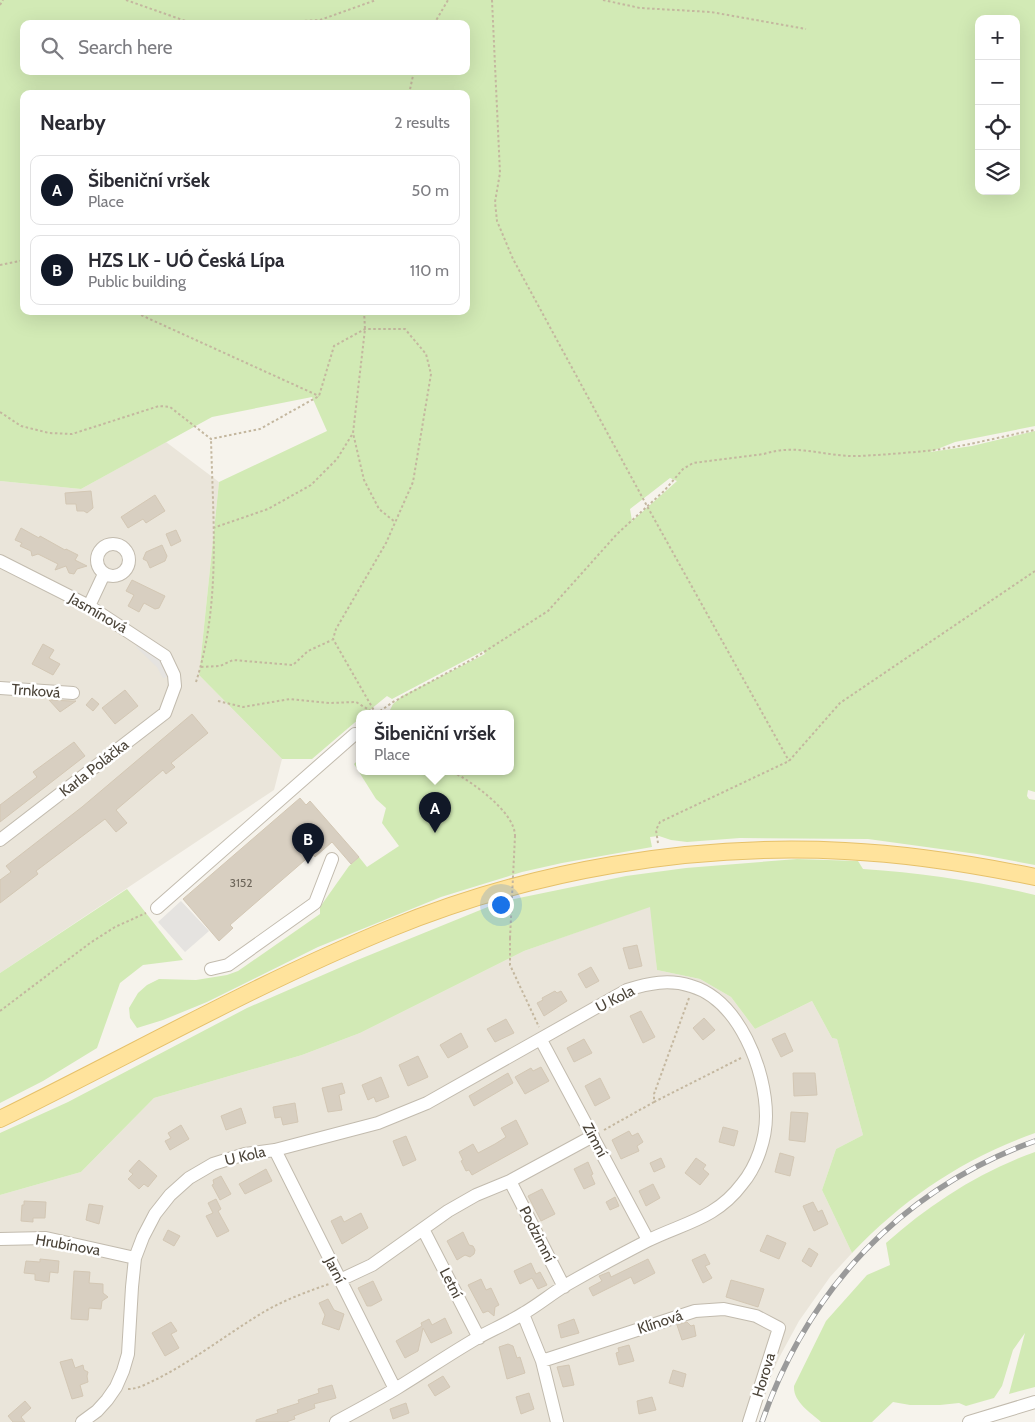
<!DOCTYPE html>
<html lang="en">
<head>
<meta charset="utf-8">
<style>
  body { margin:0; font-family:Cabin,sans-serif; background:#f7f7f7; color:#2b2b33 }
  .controls { position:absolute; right:15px; top:15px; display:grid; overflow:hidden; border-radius:10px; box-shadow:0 5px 20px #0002 }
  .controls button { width:45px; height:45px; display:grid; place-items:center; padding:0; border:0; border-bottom:1px solid #e1e1e2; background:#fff; color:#2b2b33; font:25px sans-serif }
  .you { position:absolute; left:500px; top:904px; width:18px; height:18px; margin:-12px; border:4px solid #fff; border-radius:50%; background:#1a73e8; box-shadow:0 0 0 8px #1a73e833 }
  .badge { display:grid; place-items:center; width:32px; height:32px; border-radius:50%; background:#111827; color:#fff; font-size:16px; font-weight:700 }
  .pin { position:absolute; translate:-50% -41px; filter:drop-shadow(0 1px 2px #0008) }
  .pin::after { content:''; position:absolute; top:26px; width:18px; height:15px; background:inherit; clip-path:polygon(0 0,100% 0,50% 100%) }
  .popup { position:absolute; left:356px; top:710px; width:158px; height:65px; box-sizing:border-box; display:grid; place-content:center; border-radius:10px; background:#fff; filter:drop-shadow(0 1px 4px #0005); font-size:16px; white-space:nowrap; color:#7c7c81 }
  .popup b { font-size:19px; color:#2b2b33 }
  .popup::after { content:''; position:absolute; left:50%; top:100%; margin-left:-10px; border:10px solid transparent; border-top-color:#fff }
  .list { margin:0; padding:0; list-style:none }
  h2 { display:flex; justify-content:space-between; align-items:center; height:65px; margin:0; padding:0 20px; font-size:21px }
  h2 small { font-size:16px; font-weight:400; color:#7c7c81 }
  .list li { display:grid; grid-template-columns:32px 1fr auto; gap:15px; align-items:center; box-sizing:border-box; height:70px; margin:0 10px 10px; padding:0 10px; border:1px solid #e1e1e2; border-radius:10px }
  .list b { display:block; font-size:19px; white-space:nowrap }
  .list p { margin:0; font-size:16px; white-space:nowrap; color:#7c7c81 }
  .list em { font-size:16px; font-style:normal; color:#7c7c81 }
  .icon { flex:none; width:28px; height:28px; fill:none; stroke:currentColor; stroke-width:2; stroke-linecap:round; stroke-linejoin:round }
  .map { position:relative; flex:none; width:1035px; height:1422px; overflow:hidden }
  .search { position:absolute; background:#fff; box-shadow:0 5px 20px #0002; left:20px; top:20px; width:450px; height:55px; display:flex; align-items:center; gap:12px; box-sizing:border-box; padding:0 18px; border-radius:10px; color:#7c7c81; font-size:19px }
  .panel { position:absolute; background:#fff; box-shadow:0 5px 20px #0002; left:20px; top:90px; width:450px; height:225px; border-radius:10px }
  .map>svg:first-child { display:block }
</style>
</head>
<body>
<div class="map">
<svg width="1035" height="1422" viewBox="0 0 1035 1422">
  <rect width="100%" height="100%" fill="#f6f3ec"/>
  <!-- residential -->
  <path fill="#eae5da" d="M166,442l53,40 -20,193 83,84 -8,31 -274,183v-492l81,8z
    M651,906l6,64 43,9 31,18 24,32 57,-28 20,37 5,1 26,96 -27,14 -14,41 30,63 -22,24 -31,44 -19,35 -16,35 -11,31h-753v-227l81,-23 73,-74 148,-43 58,-22 164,-82z"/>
  <!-- green -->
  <path fill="#d2eab5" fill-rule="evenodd" d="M0,0h1035v426l-80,16 -25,10 42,-6 63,-15v361l-7,-2 -1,6 2,3 6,1v65l-58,-11 -109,-15 -128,-1 -53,4 -16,-2 -12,-4 -9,1 2,10 -90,16 -40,9 -81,25 -123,50 -111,55 -44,18 -26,8 -7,-10 -1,-10 9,-15 9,-8 12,-6 37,1 31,-5 11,-4 82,-57v-7l29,-41 10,-9 8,10 32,-21 -17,-23 4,-15 -10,-9 -22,-35 6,-6v14h150v-58h-122l5,-10 9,-8 83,-42 -2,-3 -91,48 -5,-3 -22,18h-5v4l-48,41h-30l-83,-84 20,-193 108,-51 -15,-34 -100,20 -131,72 -81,-8zM979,19h37v172h-37zM24,24h442v47h-442zM24,94h442v217h-442zM670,478l7,3 -45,40 -2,-12z
    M797,859l61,2 5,8c59,4 115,12 172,26v238c-74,27 -129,64 -183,120l-30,-63 14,-41 27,-14 -26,-96 -5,-1 -20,-37 -57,28 -24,-32 -31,-18 -43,-9 -7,-63 -126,44 -164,82 -58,22 -148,43 -73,74 -81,23v-62l68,-31 179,-94 108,-47 145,-59 126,-26 60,-8z
    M127,889l56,71 -40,5 -23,18 -23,65 -54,33 -43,22v-130z
    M1035,1152v235l-26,7 16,-61 -12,17 -11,36 -8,12 -28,8 -7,-3 -19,2h-30l-17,-3 -21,20h-51c-11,-10 -28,-20 -27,-36l32,-65 41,-46 23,-10 -4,-22c44,-39 93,-71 149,-91z"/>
  <!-- parking -->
  <path fill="#e5e3e0" d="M142,640l32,35 -11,3 -6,-11 -21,-20z
    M181,901l28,30 -24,21 -27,-30z"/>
  <!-- building -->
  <path fill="#d8cfc1" stroke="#d3c7b4" d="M91,491l2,17 -6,5 -3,-2h-7l-1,-7h-10l-1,-11z
    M155,495l10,16 -19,12 -3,-4 -15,9 -7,-11z
    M21,528l18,10 1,-2 25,14 1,-1 12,6 -3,5 12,6 -10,3 -3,5 -5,-1 -3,-7 -11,4 3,-6 -20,-10 -6,2 -1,-5 -11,-5 2,-3 -7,-3z
    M176,530l5,11 -10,5 -5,-12z
    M162,545l5,11 -2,5 -15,7 -3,-7 -4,-2 3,-7z
    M132,580l33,16 -6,12 -4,1 -11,-6 -5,9 -11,-6 6,-11 -8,-4z
    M43,644l11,6 -5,8 11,6 -7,11 -21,-11z
    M125,690l13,16 -23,18 -13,-16z
    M92,698l7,6 -6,7 -7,-6z
    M49,700l23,1h4l-16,11z
    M192,714l16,19 -37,30 4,4 -9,7 -3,-4 -47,40 11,13 -11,9 -11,-13 -69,52 2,3 -38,29v-23l11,-8 -5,-6 76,-59z
    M74,742l11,14 -85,66v-17l37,-28 -4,-5z
    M300,798l6,7 4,-4 49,56 -8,7 -19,-22 -17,15 -3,-3 -82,71 3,3 -14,13 -36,-42z
    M637,945l5,21 -13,3 -6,-21z
    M591,967l8,14 -13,7 -8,-14z
    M555,991l2,2 4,-2 6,10 -23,15 -7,-13 6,-3 -1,-2z
    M641,1011l14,26 -12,6 -13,-27z
    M704,1018l11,12 -12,10 -10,-12z
    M506,1019l8,14 -19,9 -8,-13z
    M461,1033l7,14 -20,11 -8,-13z
    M785,1033l8,18 -12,6 -9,-18z
    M584,1039l8,14 -18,9 -7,-14z
    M418,1056l10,21 -20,9 -9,-21z
    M541,1067l8,14 -24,13 -10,-17 16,-9 2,3z
    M508,1073l5,10 -39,23 -5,-10z
    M793,1073h22l2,22 -23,1z
    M381,1077l8,20 -13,5 -2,-5 -6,3 -6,-15z
    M600,1078l10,20 -15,8 -10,-20z
    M342,1083l3,10 -6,2 3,15 -14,2 -6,-24z
    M295,1103l3,19 -15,3 -2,-8 -6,1 -2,-11z
    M241,1108l5,15 -20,7 -5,-14z
    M791,1112l17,1 -3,29 -16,-2z
    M516,1120l12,24 -56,31 -3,-5 -3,1 -5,-10 2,-1 -4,-8 14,-8 5,9 17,-9 11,-7 -5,-9z
    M181,1125l8,14 -19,11 -5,-9 6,-3 -3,-5z
    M723,1127l15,4 -4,15 -15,-4z
    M629,1131l3,5 6,-3 5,9 -6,4 2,5 -18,8 -9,-19z
    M406,1136l10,24 -13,6 -10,-25z
    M780,1153l14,4 -4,19 -15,-4z
    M661,1158l4,9 -11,5 -4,-9z
    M696,1158l10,7 -3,4 6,5 -9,11 -15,-12z
    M139,1160l18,16 -9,11 -4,-3 -5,5 -11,-10 5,-5 -4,-3z
    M588,1162l5,12 -2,1 4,9 -11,5 -10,-20z
    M266,1169l6,12 -27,13 -6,-10z
    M221,1176l10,18 -11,6 -8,-15 2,-1 -1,-4z
    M653,1184l7,14 -14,8 -7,-15z
    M542,1189l13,25 -14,7 -13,-25z
    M615,1197l4,9 -9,4 -4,-8z
    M216,1199l5,10 -3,2 11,20 -12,6 -11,-21 7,-3 -5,-10z
    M24,1201l22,1 -1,16h-12v4l-12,-1 1,-16h2z
    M813,1202l5,10 4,-2 6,14 -14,7 -11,-25z
    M89,1204l14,2 -4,18 -13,-4z
    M361,1213l7,15 -26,16 -11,-23 10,-5 3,6z
    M168,1230l12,6 -6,10 -11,-6z
    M463,1232l6,13 4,1 2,4 -1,4 -4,3 -5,-2 -8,5 -10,-19z
    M767,1235l19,8 -7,16 -19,-8z
    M809,1248l9,6 -7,13 -9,-6z
    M705,1254l5,10 -5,2 7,12 -9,5 -11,-23z
    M40,1259l19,2 -1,12 -8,-1 -1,10 -14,-2v-6l-11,-1 2,-12 14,1z
    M648,1259l7,14 -21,11 -3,-7 -38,19 -4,-8 13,-7 -3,-5 10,-4 2,5z
    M531,1263l5,11 4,-2 7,13 -9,4 -6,-11 -12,6 -6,-13z
    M74,1271l16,1 -1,11 14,1v9l5,4 -6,4 -1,8 -12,-1 -1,12 -17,-1z
    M481,1279l5,11 5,-2 8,17 -4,2 -1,9 -6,-5 -5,2 -15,-28z
    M731,1280l33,9 -6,18 -32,-10z
    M373,1281l9,19 -11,6h-4l-9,-18z
    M328,1299l6,11 10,4 -5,16 -17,-6 3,-9 -6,-12z
    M445,1318l7,15 -21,10 -8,-15 -5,23 -13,7 -9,-17 26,-15 -1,-3 8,-4 3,6z
    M574,1319l5,14 -18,5 -3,-13z
    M171,1322l6,9 -6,3 8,14 -14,8 -13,-23z
    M687,1322l4,4 3,-1 2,11 -14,4 -5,-15z
    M508,1344l5,2 4,12 3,-1 5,16 -18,6 -8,-32z
    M629,1345l5,16 -15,4 -3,-12 3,-1 -1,-4z
    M72,1359l3,9 8,-3 1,5 4,2 -1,4 1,6 -8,3 3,11 -11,3 -12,-37z
    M569,1365l5,20 -11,2 -6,-20z
    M673,1370l13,4 -3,13 -14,-4z
    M443,1376l7,11 -15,9 -7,-11z
    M332,1385l4,13 -22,6 1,4 -21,8 1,3 -9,3h-30v-2l22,-7 -1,-3 22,-7 -1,-3 21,-7 -1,-4z
    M529,1393l5,16 -13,5 -5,-17z
    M652,1397l4,13 -17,4 -2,-13z
    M25,1401l6,7 -10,9 4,5h-12l-5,-6z
    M406,1403l3,10 -16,6 -3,-10z"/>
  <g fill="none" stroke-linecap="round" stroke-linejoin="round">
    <!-- minor casing -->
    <g stroke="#c2bbae" stroke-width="14">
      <path id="minor" d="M97 560a16 16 0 1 1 32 0a16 16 0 1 1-32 0Z
        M0,561l89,45 76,50 9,19 1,11 -10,27 -165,127
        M89,606l15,-32
        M0,688l73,5
        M157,908l198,-174
        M211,969l17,-4 87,-62 17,-44
        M541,1040l107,200
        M275,1150l120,239
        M510,1181l54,106
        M423,1229l56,109
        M0,1239l46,-1 89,20
        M340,1280l32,-15 76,-54 28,-16 34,-14 83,-45
        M523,1314l19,47 15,61
        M542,1361l153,-50 29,-2 32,7 23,12 -30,94
        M82,1422l15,-11 10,-11 9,-13 7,-16 5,-17 4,-67 3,-29 8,-21 12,-23 15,-19 19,-17 24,-14 32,-10 30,-4 103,-27 49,-20 200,-113c22,-7 42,-11 64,-4 48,14 75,84 75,130 0,23 -9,50 -24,68 -26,35 -59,39 -95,57 -27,14 -55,29 -81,44 -15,9 -28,20 -42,28 -14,9 -30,16 -45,24 -28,16 -54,34 -82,51 -20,12 -41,23 -61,34
        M969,1422l66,-20"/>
    </g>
    <!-- major casing -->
    <g stroke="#e6c16a" stroke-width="18">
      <path id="major" d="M0,1119c129,-63 255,-135 389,-190 143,-59 302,-86 456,-78 64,3 127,13 190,26"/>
    </g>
    <!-- path -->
    <path stroke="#c4b79f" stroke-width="2" stroke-dasharray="2.5 2.5" stroke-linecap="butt" d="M126,0l68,24
      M492,0l8,173 -5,29 2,19 16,38 134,247 142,255
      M603,0l37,8 71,4 95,17
      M0,5l3,-5
      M245,24l75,-4 56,-20
      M434,24l14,-24
      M409,94l5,-23
      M0,265l24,-5
      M132,311l187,85
      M364,311l1,18 -12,104 11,47 15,29 16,13
      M0,412l21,14 28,7 23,1 87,-28 11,1 41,32 49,-10 59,-33 15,-50 31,-17h40l21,25 5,20 -18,108 -27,61 -50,86 -3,10 43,75
      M213,528l55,-19 43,-24 26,-26 16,-26
      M201,667l19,-1 13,-6 60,5 15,-14 24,-11
      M196,682c25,-78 17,-162 15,-243
      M218,701l25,6 47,-8 39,4 27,-1 18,11
      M376,714l17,-12 80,-43 75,-48 69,-77 47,-43 19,-22 10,-6 71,-9c33,-11 61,3 94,2 23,-1 46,-3 68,-5 37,-4 73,-14 109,-21
      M453,772c19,10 62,40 62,64
      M658,843l-2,-13 4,-8 129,-61 51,-58 195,-132
      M510,938v27l29,62
      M0,1011l90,-68 25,-16 31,-14
      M654,1102l87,-44
      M604,1130l50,-28v-8l35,-96
      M128,1389c11,0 20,-6 29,-10 37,-19 69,-44 105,-66 20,-12 44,-21 67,-29"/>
    <!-- minor -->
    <use href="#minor" stroke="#fff" stroke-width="12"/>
    <!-- major -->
    <use href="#major" stroke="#ffe39c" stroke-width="16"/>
    <!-- rail casing -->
    <g stroke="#9a9a9a" stroke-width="5.5">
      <path id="rail" d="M762,1422c46,-133 140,-233 273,-281"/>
    </g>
    <!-- rail -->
    <use href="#rail" stroke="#fff" stroke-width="4" stroke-dasharray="11" stroke-linecap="butt"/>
    <!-- path-bridge -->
    <path stroke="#c4b79f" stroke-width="2" stroke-dasharray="2.5 2.5" stroke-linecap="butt" d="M510,938l5,-102"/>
  </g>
  <g text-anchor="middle" stroke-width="5" stroke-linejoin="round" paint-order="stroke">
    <!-- number labels -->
    <g font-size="12" fill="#6e675b">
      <text x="241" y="887">3152</text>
    </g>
    <!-- street labels -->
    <g font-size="15" fill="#4b4439" stroke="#fff">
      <text transform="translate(98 613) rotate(30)" y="5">Jasmínová</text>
      <text transform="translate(36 691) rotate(4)" y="5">Trnková</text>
      <text transform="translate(94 768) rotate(-38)" y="5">Karla Poláčka</text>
      <text transform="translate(615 999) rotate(-27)" y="5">U Kola</text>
      <text transform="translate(595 1140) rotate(62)" y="5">Zimní</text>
      <text transform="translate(245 1156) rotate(-13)" y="5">U Kola</text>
      <text transform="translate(537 1234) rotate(63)" y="5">Podzimní</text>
      <text transform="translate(68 1245) rotate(10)" y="5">Hrubínova</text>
      <text transform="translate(335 1270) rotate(63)" y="5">Jarní</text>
      <text transform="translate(451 1283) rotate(63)" y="5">Letní</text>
      <text transform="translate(660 1322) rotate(-18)" y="5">Klínová</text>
      <text transform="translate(764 1375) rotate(-73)" y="5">Horova</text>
    </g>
  </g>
</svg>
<div class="controls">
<button>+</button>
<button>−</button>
<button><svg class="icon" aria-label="locate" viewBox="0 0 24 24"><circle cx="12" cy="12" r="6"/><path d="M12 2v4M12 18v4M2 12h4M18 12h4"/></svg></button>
<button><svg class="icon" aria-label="layers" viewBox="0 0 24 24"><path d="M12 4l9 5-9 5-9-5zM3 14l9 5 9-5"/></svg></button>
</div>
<div class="you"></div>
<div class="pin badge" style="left:435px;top:833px">A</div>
<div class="popup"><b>Šibeniční vršek</b>Place</div>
<div class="pin badge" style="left:308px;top:864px">B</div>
<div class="search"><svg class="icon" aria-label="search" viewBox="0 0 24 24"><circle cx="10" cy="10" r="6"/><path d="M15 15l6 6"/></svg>Search here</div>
<section class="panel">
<h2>Nearby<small>2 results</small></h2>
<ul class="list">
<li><span class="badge">A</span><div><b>Šibeniční vršek</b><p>Place</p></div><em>50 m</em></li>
<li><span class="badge">B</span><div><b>HZS LK - UÓ Česká Lípa</b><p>Public building</p></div><em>110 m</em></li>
</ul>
</section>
</div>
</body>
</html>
